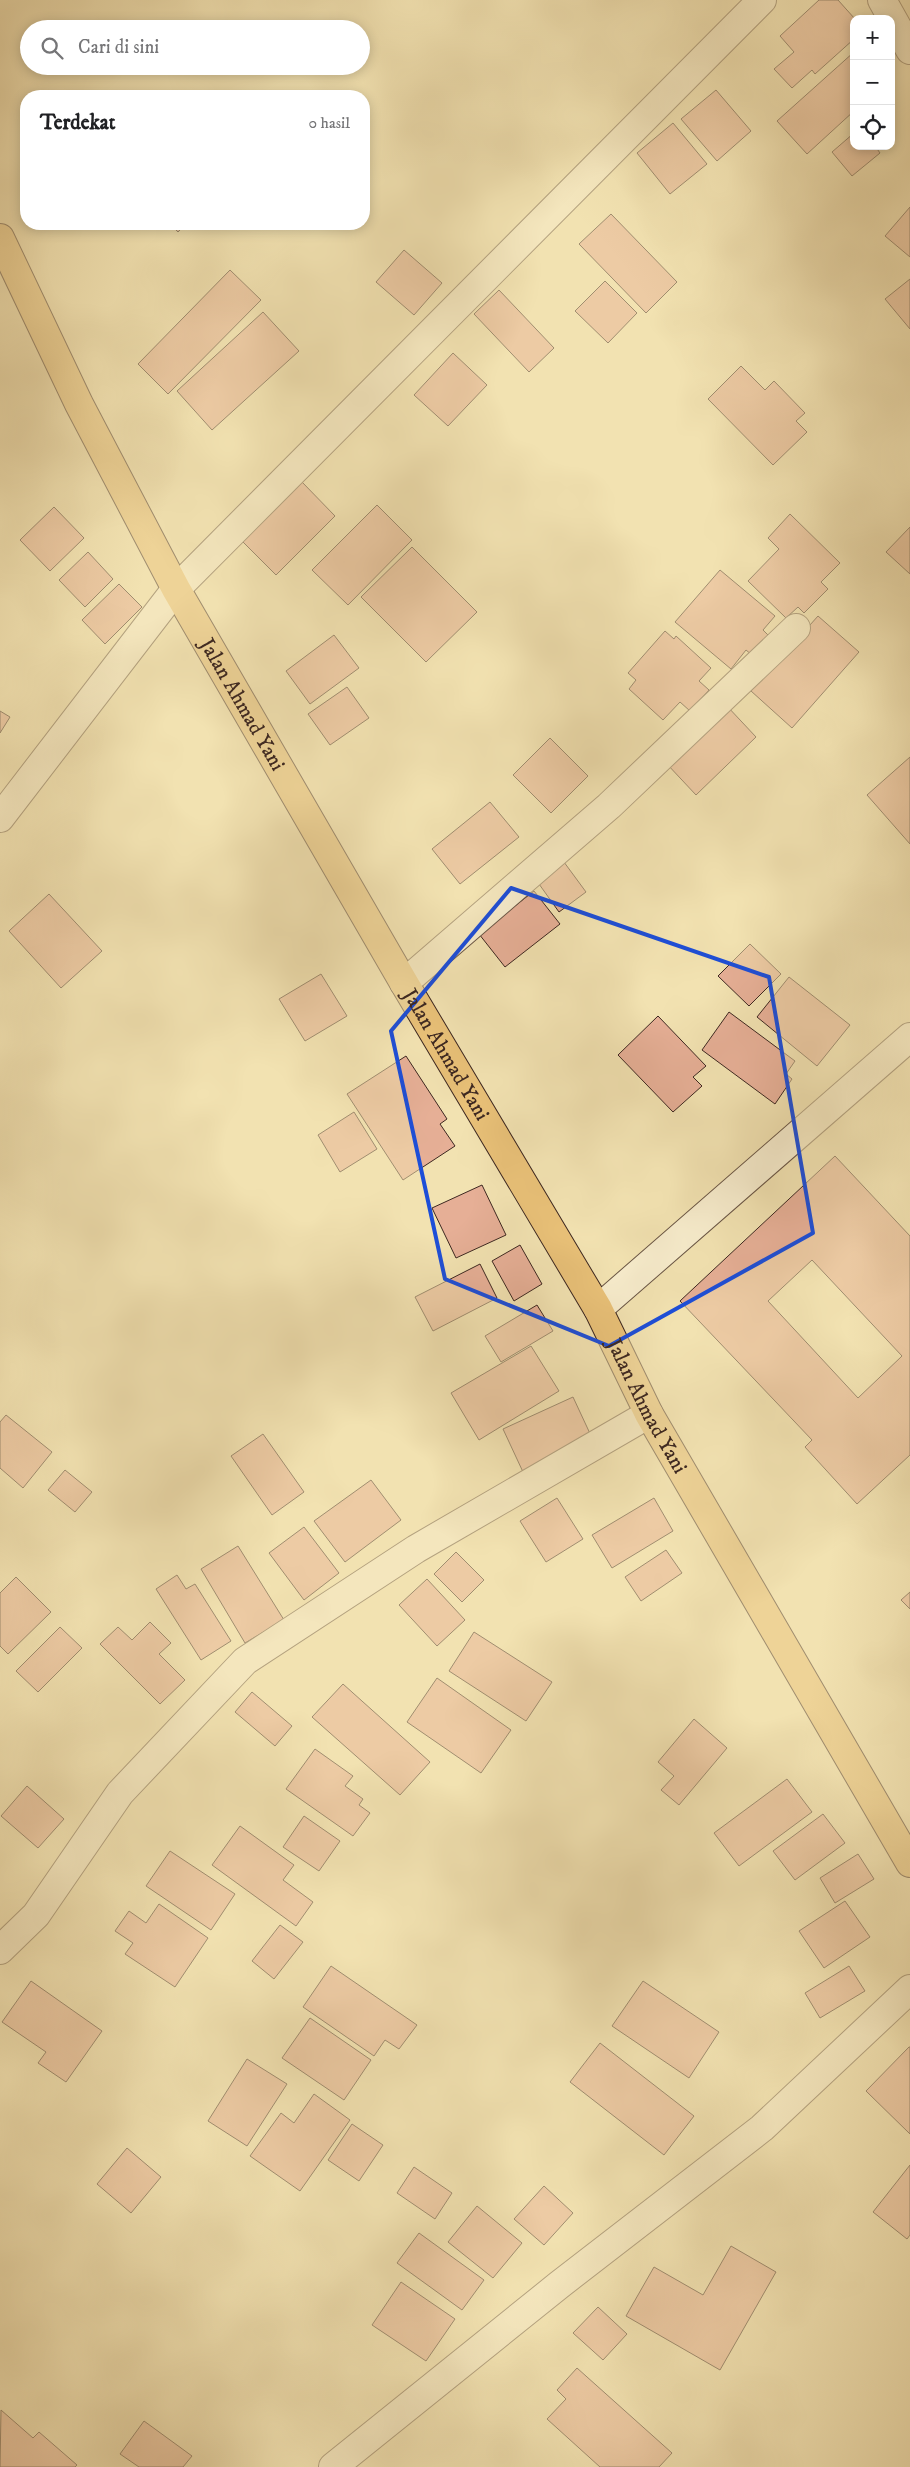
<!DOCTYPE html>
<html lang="id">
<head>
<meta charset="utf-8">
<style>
  body { margin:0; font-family:"IM FELL DW Pica",serif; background:#f6f6f6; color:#202124 }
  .controls { position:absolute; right:15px; top:15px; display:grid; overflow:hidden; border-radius:10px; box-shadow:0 2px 12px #0003 }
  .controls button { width:45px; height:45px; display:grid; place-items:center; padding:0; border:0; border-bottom:1px solid #e0e0e0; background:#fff; color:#202124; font:25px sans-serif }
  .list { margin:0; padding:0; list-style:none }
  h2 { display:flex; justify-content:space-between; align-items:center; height:65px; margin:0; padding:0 20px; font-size:21px }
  h2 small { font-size:16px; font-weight:400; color:#757577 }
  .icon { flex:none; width:28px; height:28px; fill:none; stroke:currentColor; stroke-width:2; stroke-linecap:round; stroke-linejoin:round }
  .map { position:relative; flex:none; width:910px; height:2467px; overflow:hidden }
  .search { position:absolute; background:#fff; box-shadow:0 2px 12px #0003; left:20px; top:20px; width:350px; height:55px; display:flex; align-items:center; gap:12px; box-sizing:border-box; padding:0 18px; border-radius:28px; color:#757577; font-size:19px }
  .panel { position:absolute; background:#fff; box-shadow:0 2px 12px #0003; left:20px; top:90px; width:350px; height:140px; border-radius:20px }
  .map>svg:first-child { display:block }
</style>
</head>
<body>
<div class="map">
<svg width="910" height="2467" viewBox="0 0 910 2467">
  <rect width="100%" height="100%" fill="#f2e2b1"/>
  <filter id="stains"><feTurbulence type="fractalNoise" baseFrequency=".004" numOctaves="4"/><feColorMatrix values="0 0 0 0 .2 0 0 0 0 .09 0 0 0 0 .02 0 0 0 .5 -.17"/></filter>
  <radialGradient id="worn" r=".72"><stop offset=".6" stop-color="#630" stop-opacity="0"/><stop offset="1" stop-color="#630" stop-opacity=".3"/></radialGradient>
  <!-- building -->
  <path fill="#e6af96" stroke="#3d2821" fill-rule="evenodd" d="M819,0h19l17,19 -1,20 -39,35 -3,-4 -20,18 -18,-19 20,-17 -14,-16z
    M854,52v59l-47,43 -30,-33z
    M716,90l35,41 -34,30 -36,-42z
    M673,123l34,41 -37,30 -33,-41z
    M854,133v13h21l5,7 -28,23 -20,-24z
    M910,207v50l-25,-21z
    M611,214l66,68 -31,31 -67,-69z
    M170,224h16l-8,8z
    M404,250l38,33 -28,32 -38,-33z
    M230,270l31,30 -93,94 -30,-30z
    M910,279v50l-25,-30z
    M605,281l32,32 -29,30 -33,-32z
    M499,290l55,58 -25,24 -55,-58z
    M263,312l36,39 -87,79 -35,-39z
    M453,353l34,32 -39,41 -34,-31z
    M741,366l24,24 9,-9 31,32 -9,8 11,11 -34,33 -65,-66z
    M302,482l33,34 -59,59 -34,-34z
    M377,505l35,35 -64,65 -36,-35z
    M54,507l30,31 -34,33 -30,-31z
    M790,514l50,49 -19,19 7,7 -24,24 -6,-6 -12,11 -38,-37 31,-32 -11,-11z
    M910,527v47l-24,-22z
    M412,547l65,65 -51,50 -65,-65z
    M88,552l25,27 -28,28 -26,-27z
    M720,570l55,46 -12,14 6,6 -17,19 -6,-5 -15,19 -56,-47z
    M119,584l23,23 -37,37 -23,-24z
    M818,616l41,36 -67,76 -41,-37z
    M665,631l9,8 2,-3 35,32 -12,13 10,9 -19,21 -10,-9 -17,18 -34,-31 7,-9 -8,-7z
    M334,635l25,33 -49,36 -24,-33z
    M347,687l22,31 -39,27 -22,-31z
    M726,705l30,32 -60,58 -30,-32z
    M0,711l10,6 -10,16z
    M550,738l38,38 -37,37 -38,-38z
    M910,757v87l-43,-49z
    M490,802l29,35 -59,47 -28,-35z
    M561,858l25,34 -27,20 -25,-35z
    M534,891l26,33 -55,43 -26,-33z
    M49,894l53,57 -41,37 -52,-57z
    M750,944l31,30 -32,32 -31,-30z
    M321,974l26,42 -42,25 -26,-42z
    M789,977l61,48 -33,41 -60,-49z
    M729,1012l66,49 -9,13 6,5 -17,25 -73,-54z
    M658,1016l48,50 -13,11 9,9 -29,26 -55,-57z
    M406,1056l41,63 -7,5 15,22 -52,34 -56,-86z
    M354,1112l23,37 -37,23 -22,-37z
    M835,1156l75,80v219l-53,49 -52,-57 7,-7 -132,-139zM812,1260l90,96 -44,42 -90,-97z
    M482,1185l24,50 -50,23 -24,-50z
    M520,1245l22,39 -28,17 -22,-40z
    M480,1264l17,34 -64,33 -18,-34z
    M537,1305l16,26 -52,31 -16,-26z
    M531,1346l28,45 -80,49 -28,-47z
    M573,1397l20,43 -70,32 -20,-43z
    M6,1415l46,37 -29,36 -23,-20v-46z
    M263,1434l41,58 -32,23 -41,-59z
    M65,1470l27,22 -17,20 -27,-22z
    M371,1480l30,40 -56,42 -31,-41z
    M557,1498l26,41 -37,23 -26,-41z
    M654,1498l19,33 -61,37 -20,-33z
    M304,1527l35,46 -35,27 -35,-47z
    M238,1546l46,74 -39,23 -44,-74z
    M666,1550l16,23 -41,28 -16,-24z
    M456,1552l28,28 -22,22 -28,-28z
    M177,1575l9,14 9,-5 36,57 -30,19 -45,-71z
    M16,1577l35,35 -43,42 -8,-8v-53z
    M427,1579l38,41 -28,26 -38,-41z
    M910,1592v17l-9,-9z
    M150,1622l21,21 -12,11 26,26 -25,24 -60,-60 18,-17 14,13z
    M60,1627l22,21 -44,44 -22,-21z
    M474,1632l78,50 -26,39 -77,-50z
    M437,1678l74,52 -30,43 -74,-51z
    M343,1684l87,78 -30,33 -88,-78z
    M252,1692l40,34 -17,20 -40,-34z
    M694,1719l33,29 -48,57 -18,-15 13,-14 -16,-14z
    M315,1749l38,27 -8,10 18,13 -4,6 11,8 -17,23 -67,-47z
    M787,1779l25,33 -73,54 -25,-33z
    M27,1786l37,33 -26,29 -37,-32z
    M823,1814l22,29 -50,37 -22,-29z
    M304,1816l36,25 -21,30 -36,-24z
    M240,1826l54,39 -11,15 30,22 -17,24 -84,-61z
    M170,1851l65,43 -24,36 -65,-44z
    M858,1854l16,25 -39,24 -15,-25z
    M845,1901l25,36 -46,31 -25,-37z
    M159,1904l49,34 -33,49 -50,-33 8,-11 -18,-12 14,-20 17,12z
    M280,1925l23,17 -29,37 -22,-18z
    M331,1966l86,59 -18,24 -14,-9 -11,16 -71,-49z
    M849,1966l16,25 -45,27 -15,-25z
    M31,1981l71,50 -36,51 -28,-19 8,-11 -44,-30z
    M643,1981l76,51 -30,46 -77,-52z
    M310,2018l61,42 -27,40 -62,-42z
    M600,2043l94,73 -30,39 -94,-73z
    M909,2047h1v87l-44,-43z
    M247,2059l40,25 -40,62 -39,-25z
    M314,2094l36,26 -50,71 -50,-35 31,-43 13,10z
    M352,2124l31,21 -24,36 -31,-21z
    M127,2148l34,29 -30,36 -34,-29z
    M910,2165v70l-3,4 -34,-27z
    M414,2167l38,26 -17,26 -38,-26z
    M544,2186l29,27 -29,32 -30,-26z
    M477,2206l45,37 -29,35 -45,-36z
    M419,2233l65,47 -22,30 -65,-47z
    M731,2246l45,26 -56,98 -94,-54 28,-49 49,28z
    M401,2282l54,37 -29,42 -54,-36z
    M598,2307l29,27 -24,26 -30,-27z
    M577,2368l95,85 -13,14h-59l-53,-48 19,-20 -9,-9z
    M1,2410l32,28 6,-6 38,33 -2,2h-75z
    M144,2421l48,35 -9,11h-44l-19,-13z"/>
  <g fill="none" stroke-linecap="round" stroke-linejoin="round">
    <!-- minor casing -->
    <g stroke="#6a5645" stroke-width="30">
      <path id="minor" d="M882,0l28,50
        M0,818l176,-229 586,-589
        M404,983l205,-177 187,-178
        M598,1309l312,-272
        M0,1950l36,-35 84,-122 125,-132 171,-112 233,-135
        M333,2467l226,-182 203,-157 148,-139"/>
    </g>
    <!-- trunk casing -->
    <g stroke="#3d2821" stroke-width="30">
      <g id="trunk">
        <path id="s1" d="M0,238l79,166 97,185 228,394 194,326 51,105 261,449"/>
      </g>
    </g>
    <!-- minor -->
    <use href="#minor" stroke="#f7eccc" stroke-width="28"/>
    <!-- trunk -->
    <use href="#trunk" stroke="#e9c178" stroke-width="28"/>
  </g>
  <!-- marked area -->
  <path d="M0 0H910V2467H0ZM511,888l258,89 44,256 -204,113 -164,-67 -54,-248z" fill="#f2e2b1" fill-opacity=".55" fill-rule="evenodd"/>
  <path fill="none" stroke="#1d4ed8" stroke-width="4" stroke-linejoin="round" d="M511,888l258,89 44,256 -204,113 -164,-67 -54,-248z"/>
  <g text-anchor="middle" stroke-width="4.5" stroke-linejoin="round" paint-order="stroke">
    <!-- street labels -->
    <g font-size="21" fill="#3d2821" stroke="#f7eccc">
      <text dy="7" stroke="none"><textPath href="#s1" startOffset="526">Jalan Ahmad Yani</textPath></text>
      <text dy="7" stroke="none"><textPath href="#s1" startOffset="931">Jalan Ahmad Yani</textPath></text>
      <text dy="7" stroke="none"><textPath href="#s1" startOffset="1336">Jalan Ahmad Yani</textPath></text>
    </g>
  </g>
  <rect width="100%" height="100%" filter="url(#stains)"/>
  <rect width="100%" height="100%" fill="url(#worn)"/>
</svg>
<div class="controls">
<button>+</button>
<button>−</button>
<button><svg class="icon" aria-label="locate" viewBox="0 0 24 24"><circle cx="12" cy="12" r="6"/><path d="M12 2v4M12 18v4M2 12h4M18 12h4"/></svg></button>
</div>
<div class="search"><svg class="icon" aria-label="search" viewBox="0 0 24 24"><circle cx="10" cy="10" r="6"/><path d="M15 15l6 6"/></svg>Cari di sini</div>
<section class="panel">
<h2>Terdekat<small>0 hasil</small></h2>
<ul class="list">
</ul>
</section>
</div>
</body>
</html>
